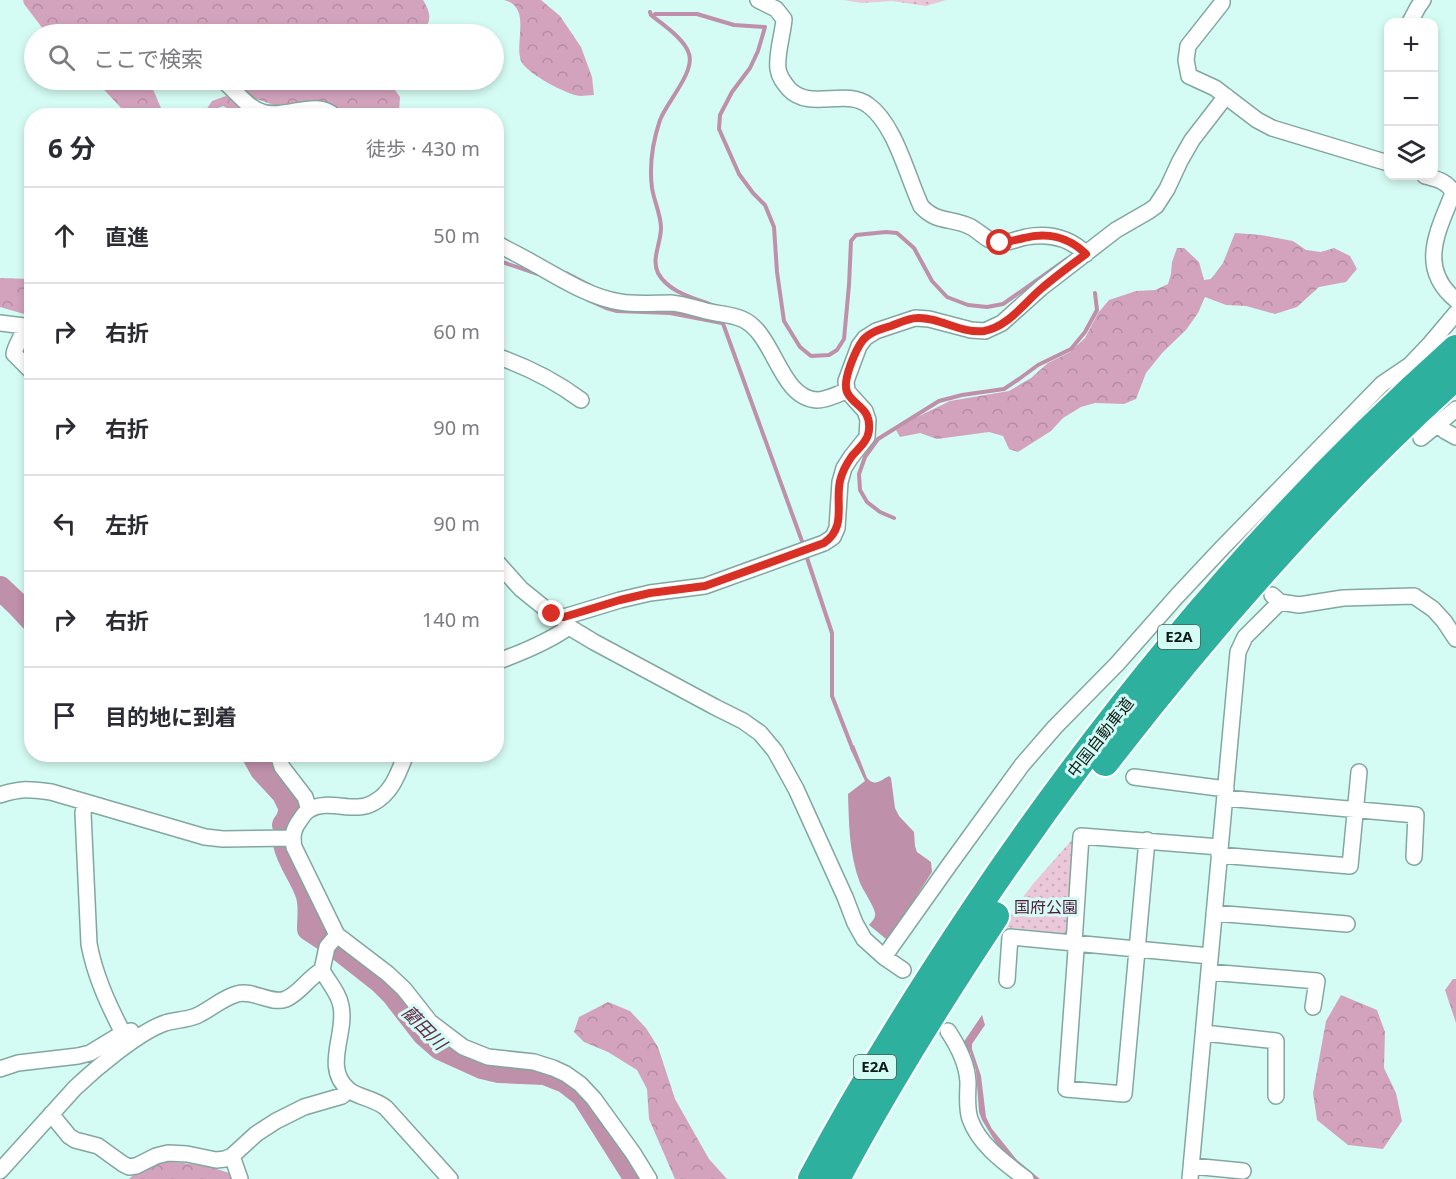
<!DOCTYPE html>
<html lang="ja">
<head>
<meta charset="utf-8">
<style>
  body { margin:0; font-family:"Noto Sans","Noto Sans JP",sans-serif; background:#f2f2f3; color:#2b2b33 }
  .controls { position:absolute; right:18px; top:18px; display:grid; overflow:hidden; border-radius:12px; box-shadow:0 3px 9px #0003 }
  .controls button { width:54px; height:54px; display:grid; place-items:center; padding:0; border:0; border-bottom:2px solid #e1e1e2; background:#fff; color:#2b2b33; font:30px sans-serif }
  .stop { position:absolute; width:18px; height:18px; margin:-14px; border:4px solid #d93025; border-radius:50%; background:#fff }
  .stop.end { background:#d93025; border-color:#fff; box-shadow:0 2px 6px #0008 }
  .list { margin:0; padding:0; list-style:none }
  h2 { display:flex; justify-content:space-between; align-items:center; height:78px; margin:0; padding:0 24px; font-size:26px }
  h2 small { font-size:20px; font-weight:400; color:#7c7c81 }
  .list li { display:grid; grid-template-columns:39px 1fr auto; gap:18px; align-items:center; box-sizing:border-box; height:96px; padding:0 24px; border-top:2px solid #e1e1e2 }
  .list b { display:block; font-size:22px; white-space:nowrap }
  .list em { font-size:20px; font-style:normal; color:#7c7c81 }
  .icon { flex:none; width:33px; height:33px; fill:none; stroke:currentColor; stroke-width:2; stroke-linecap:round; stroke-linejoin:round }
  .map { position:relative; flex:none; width:1456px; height:1179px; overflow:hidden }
  .search { position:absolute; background:#fff; box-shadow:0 3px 9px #0003; left:24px; top:24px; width:480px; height:66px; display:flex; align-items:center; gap:15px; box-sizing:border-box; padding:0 21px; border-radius:33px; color:#7c7c81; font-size:22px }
  .panel { position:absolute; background:#fff; box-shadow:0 3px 9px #0003; left:24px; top:108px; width:480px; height:654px; border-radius:24px }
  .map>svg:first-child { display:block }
</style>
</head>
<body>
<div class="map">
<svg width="1456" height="1179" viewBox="0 0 1456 1179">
  <defs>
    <pattern id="grass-dots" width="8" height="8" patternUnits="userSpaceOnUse" patternTransform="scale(1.5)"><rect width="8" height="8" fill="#eac7d9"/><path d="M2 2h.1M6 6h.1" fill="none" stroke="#c8aaba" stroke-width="1.8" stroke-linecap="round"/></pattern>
    <pattern id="forest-crowns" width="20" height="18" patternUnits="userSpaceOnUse" patternTransform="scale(1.5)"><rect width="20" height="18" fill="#d3a3bd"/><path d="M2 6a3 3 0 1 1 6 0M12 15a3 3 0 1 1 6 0" fill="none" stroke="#b48ca2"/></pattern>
  </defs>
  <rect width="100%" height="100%" fill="#d5fcf4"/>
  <!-- grass -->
  <path fill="url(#grass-dots)" d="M843,0h103l-20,6 -34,-5 -30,2z
    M1078,833l-10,101 -63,-7 12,-22 16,-21z"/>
  <!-- forest -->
  <path fill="url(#forest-crowns)" d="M23,0h400c9,15 9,23 -4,34h-260l-11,-3 -7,3h-94l-23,-30z
    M504,0h37l19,16 21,31 11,30 2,18c-5,0 -10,1 -14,1 -13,-1 -54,-23 -59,-35 -7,-19 11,-54 -17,-61z
    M95,80h54l12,28 9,7h-35l-13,-6z
    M232,80h159l1,6 8,11 -1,14 -3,4h-43l-20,-9 -18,-5 -18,4h-23l-21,-7z
    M226,96l9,6 13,13h-8l-17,-9 -9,4 -3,5 -9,1 10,-15z
    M1235,233l26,2 32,6 13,9 15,2 13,-4 16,8 7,13 -11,13 -27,5 -22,20 -22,7 -29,-8 -20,-1 -21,-8 -7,16 -12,17 -23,22 -17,21 -10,26 -12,5 -29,-1 -14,4 -18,11 -12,13 -33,21 -9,-3 -6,-13 -14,-4 -52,7 -17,-6 -20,4 -4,-7 19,-12 35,-17 59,-10 22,-13 17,-15 22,-11 15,-14 13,-25 11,-13 27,-9 19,-1 13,-6 3,-10 1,-12 5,-14h7l15,14 5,18 7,-1 12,-16z
    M0,278l31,1v35h-7l-24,-7z
    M1453,979h3v44l-11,-33z
    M1341,995l36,15 8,22 -1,36 12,25 6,28 -19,28 -35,-4 -31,-25 -4,-27 13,-72z
    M608,1002l22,9 16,17 12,19 17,52 34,60 18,20h-52l-26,-60 -2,-30 -10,-19 -29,-18 -24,-10 -10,-10 5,-15z
    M166,1161l42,5 21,7 3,6h-103l2,-2 16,-11z"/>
  <!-- water -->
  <path fill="#be90a9" d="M854,745l13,33c8,9 14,2 22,-2l2,2 4,30 4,8 15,16 1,14 2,6 14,10 1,10 -40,62 -6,5 -17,-14c3,-4 7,-7 6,-12 0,-5 -12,-23 -15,-30 -11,-29 -11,-59 -12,-89l17,-13 -15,-33z
    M982,1015l3,10 -13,19v5l9,27 5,41 6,12 25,31 23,19h-7l-18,-14 -19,-22 -14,-23 -3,-8 -3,-41 -6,-19h-4l-3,-9z"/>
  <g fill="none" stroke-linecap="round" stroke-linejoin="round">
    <!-- stream -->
    <path stroke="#be90a9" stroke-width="4" d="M650,12l1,3c11,9 34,24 38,39 6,18 -22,48 -29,66 -7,21 -11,45 -8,68 2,13 9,27 9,40 0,15 -10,31 -3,45 10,19 36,25 54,32
      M655,14h42l37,11 31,2 -7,24 -8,17 -18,24 -12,23 -1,14 20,45 14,19 12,12 9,22 3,45 7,49 16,26 11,9 18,-1 8,-5 7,-11 5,-54 2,-44 5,-6 30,-3 11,1 17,15 18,33 15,16 21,8 19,2 16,-3 64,-45
      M496,260l42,14
      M566,273l25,13
      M588,300l18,8 11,3 53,2 52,10
      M721,318l82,226
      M894,518l-14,-6 -13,-10 -7,-12 -1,-16 6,-17 13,-18 61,-38 23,-6 42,-6 15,-10 19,-14 33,-16 14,-17 12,-22 -2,-17
      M806,555l26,78v63l21,54"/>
    <!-- river -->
    <path stroke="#be90a9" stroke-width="24" d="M0,588l18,17 14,15
      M253,754l9,16 22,24 7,15 -3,10 -4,6
      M285,844c4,19 18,34 23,52 3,12 1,22 1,33l29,19 42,33 13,13 31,40 16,14 42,19 17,4 46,2 20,8 18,14 53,84"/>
    <!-- street casing -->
    <g stroke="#82a7a0" stroke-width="18">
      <path id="street" d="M758,0l18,9 8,10c-1,15 -8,35 -6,50 1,8 6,14 11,20 21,22 56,-1 79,16 27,19 39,71 53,101 16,18 31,11 50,21 9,5 17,15 28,16 10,0 18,-4 27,-6 23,-4 44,1 60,17
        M1222,0v3l-34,43 -2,14 3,16 26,12 42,32 15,8 116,35
        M1410,22l8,-15 5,-7
        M222,80c13,9 24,27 40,32 22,8 55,-14 72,4
        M1425,176c11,3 23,5 28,17 -15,38 -36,75 3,107
        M496,243c12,7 25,13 37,20 27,15 56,34 87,39 17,3 34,1 51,1 12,1 23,5 35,8 12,3 24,3 36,8 33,14 37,79 75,81 10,0 20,-6 30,-9
        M0,323l32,4
        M24,327c-1,10 -8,16 -10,27l18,18
        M496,356c32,11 58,24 85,44
        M1438,424l18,-15
        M1421,438l17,-14 7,7 11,6
        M496,561l25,28 31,25 12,3 56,-17 30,-7 55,-7 119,-43 9,-6 4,-9 3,-46 4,-14 7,-11 16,-20 1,-17 -3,-9 -18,-20 -1,-10 13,-35 6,-8 11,-7 39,-13 14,1 42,11 14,1 17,-8 39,-35 75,-58 33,-19 7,-5 11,-17 13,-28 12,-21 34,-44
        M1272,595l8,7 19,3 44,-7 71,-2 19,13 11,12 12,18
        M564,617l1,5 4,5 25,15 121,65 28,14 17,12 15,18 21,38 49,108 10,26 9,16 20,18 19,13
        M496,662c25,-9 52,-20 73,-35
        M278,754l4,13 23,30 4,13
        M406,754c-8,20 -14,39 -33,49 -19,11 -45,-5 -64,7 -4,2 -7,7 -9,10 -7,9 -8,16 -6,27l43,88 51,39 16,15 26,33 33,25 25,10 46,5 19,6 13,6 14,10 14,15 39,54 16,26
        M1134,777l92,12
        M0,795c21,-7 29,-6 51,-3l154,45 18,2 69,-1
        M1225,798l191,17 -2,42
        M85,803l-2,10 6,131c6,32 19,60 34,89
        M1147,840l-23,254 -58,-5 10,-139 -2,-7 7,-107 139,11
        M1219,855l131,11 9,-94
        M1214,913l133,11
        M337,935l-10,12 -5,23c6,12 17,23 19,36 6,28 -19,62 8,84 10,8 25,8 37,18l64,71
        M884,957l66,-93 72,-99 33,-38 62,-63 60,-68 45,-48 160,-164 28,-19 19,-20 27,-32
        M1209,972l108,9 -4,26
        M1007,980l3,-43 200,19
        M948,1031c10,15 19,32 20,51 0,12 -2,25 2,37 9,26 35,44 56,60
        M1204,1033l72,8v55
        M0,1069l18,-6 60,-7 12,-3 33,-20 8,-2
        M51,1114l18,22 6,4 23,6 25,18 6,3 7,-1 20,-10 12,-3 19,1 29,6 9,-1 7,-3 24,-22 20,-13 28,-14 38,-11 7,-6
        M232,1156l8,23
        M1192,1166l51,5
        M0,1171l75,-83c21,-20 64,-56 90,-65 10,-3 21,-3 31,-7 14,-6 26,-18 41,-22 16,-5 33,11 49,5 14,-6 22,-21 36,-29
        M1190,1179l48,-527 7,-15 35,-35"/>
    </g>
    <!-- highway casing -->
    <g stroke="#fff" stroke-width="32">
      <path id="highway" d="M1105,762c105,-136 223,-271 351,-386
        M812,1179c50,-94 106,-184 165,-272 137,-204 296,-394 479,-558
        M836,1179c48,-91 102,-177 159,-263"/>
    </g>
    <!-- street -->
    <use href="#street" stroke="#fff" stroke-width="15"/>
    <!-- highway -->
    <use href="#highway" stroke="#2eb09f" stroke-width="28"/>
  </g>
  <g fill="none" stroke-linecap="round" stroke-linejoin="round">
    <!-- route -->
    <path stroke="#d93025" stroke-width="8" d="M552,614l12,3 56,-17 30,-7 55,-7 119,-43c23,-16 11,-39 16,-62 2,-9 7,-18 12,-25 7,-8 16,-15 17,-26 2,-23 -15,-23 -22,-38 -5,-12 9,-43 16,-52 7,-8 18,-11 28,-14 8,-3 18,-8 26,-8 23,-1 44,16 67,13 24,-4 41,-29 58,-43 14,-12 29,-23 44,-34 -17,-17 -39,-22 -62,-16 -9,2 -16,4 -24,5"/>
  </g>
  <g text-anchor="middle" stroke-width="6" stroke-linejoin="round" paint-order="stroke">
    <!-- shield labels -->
    <g fill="#d5fcf4" stroke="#485e5a" stroke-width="1.5">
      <rect x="1158" y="625" width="42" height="24" rx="4.5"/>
      <rect x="854" y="1055" width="42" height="24" rx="4.5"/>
    </g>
    <g font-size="15" font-weight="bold" fill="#0c1b18">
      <text x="1179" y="642">E2A</text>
      <text x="875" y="1072">E2A</text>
    </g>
    <!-- street labels -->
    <g font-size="16" fill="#0c1b18" stroke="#d5fcf4">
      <text transform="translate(1100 737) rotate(-52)" y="6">中国自動車道</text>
    </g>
    <!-- park labels -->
    <g font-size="16" fill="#4f173a" stroke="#d5fcf4">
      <text x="1046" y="913">国府公園</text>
    </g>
    <!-- water labels -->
    <g font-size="18" font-style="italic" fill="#61274a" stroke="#d5fcf4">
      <text transform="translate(424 1028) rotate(45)" y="6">藺田川</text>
    </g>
  </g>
</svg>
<div class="controls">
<button>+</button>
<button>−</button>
<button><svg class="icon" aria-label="layers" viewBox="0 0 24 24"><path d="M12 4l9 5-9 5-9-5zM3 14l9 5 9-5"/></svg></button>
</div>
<div class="stop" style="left:1000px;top:243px"></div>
<div class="stop end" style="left:552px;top:614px"></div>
<div class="search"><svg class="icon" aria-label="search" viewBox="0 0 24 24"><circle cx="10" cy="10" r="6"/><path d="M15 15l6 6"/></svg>ここで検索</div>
<section class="panel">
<h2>6 分<small>徒歩 · 430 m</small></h2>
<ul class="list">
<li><svg class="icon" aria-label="ahead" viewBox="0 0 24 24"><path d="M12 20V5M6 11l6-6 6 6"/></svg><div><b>直進</b></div><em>50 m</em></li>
<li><svg class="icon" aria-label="right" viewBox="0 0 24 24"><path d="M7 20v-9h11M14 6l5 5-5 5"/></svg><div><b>右折</b></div><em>60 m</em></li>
<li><svg class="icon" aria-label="right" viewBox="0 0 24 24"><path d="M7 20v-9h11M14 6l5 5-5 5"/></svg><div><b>右折</b></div><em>90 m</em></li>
<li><svg class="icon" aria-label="left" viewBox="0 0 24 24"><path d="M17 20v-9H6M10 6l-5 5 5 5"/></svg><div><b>左折</b></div><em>90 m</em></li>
<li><svg class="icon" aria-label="right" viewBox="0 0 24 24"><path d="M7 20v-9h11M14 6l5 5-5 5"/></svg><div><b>右折</b></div><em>140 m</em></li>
<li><svg class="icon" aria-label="arrive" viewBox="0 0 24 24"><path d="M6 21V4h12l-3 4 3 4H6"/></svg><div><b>目的地に到着</b></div></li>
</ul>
</section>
</div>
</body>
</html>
